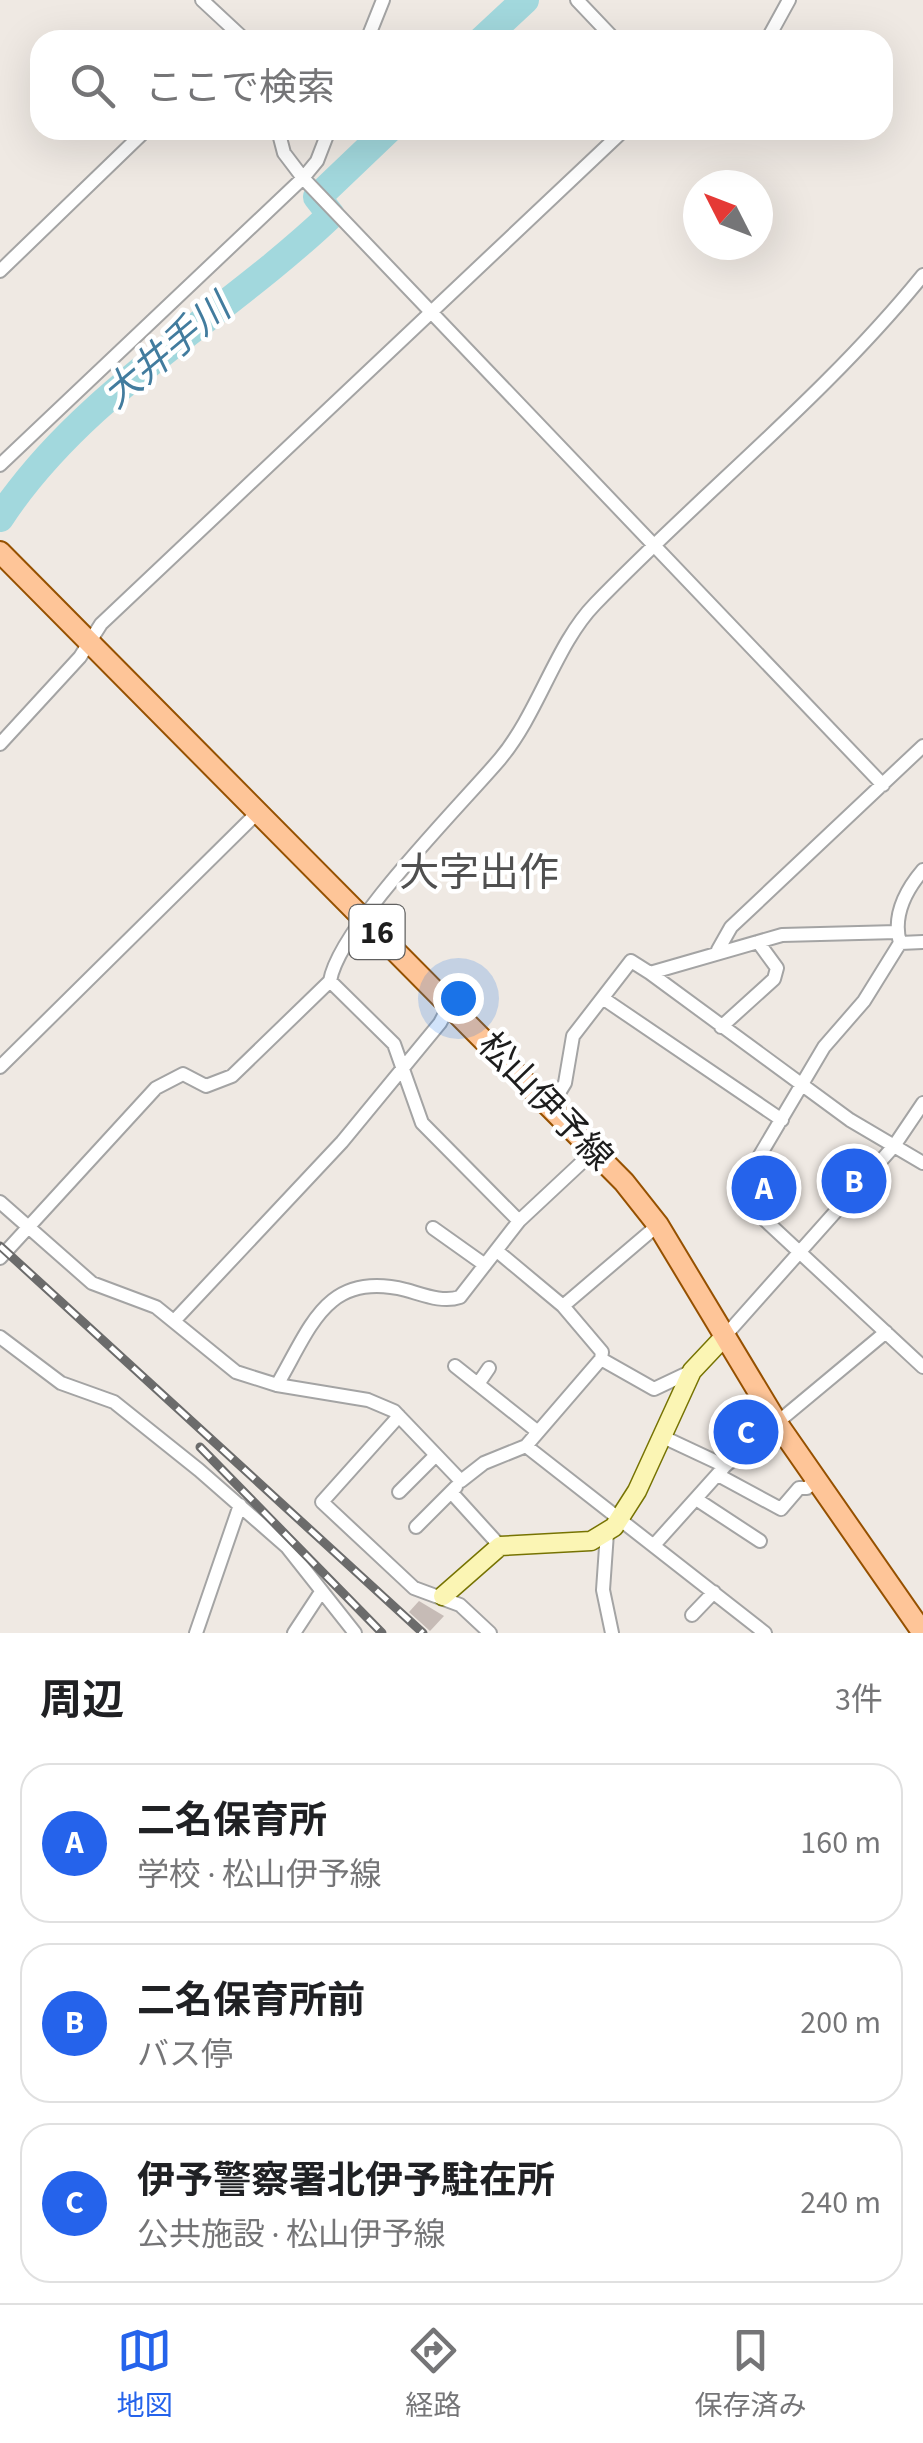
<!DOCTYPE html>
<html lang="ja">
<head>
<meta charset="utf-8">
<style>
  body { margin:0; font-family:"Source Sans 3","Noto Sans JP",sans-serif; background:#f6f6f6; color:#202124 }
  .compass { position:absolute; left:683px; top:170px; width:90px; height:90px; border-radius:50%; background:#fff; box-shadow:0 10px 40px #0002; rotate:312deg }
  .you { position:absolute; left:458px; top:998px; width:35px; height:35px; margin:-25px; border:8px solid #fff; border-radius:50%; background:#1a73e8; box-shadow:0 0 0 15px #1a73e833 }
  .badge { display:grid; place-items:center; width:65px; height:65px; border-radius:50%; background:#2563eb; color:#fff; font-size:32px; font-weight:700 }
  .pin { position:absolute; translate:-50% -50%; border:5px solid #fff; box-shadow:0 2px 10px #0006 }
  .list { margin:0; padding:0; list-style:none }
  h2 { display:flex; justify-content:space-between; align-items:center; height:130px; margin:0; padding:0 40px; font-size:42px }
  h2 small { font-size:32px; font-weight:400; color:#757577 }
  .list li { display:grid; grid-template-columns:65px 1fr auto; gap:30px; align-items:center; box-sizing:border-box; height:160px; margin:0 20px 20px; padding:0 20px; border:2px solid #e0e0e0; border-radius:30px }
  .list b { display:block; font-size:38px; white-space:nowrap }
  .list p { margin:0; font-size:32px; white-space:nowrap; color:#757577 }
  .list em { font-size:32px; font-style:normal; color:#757577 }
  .icon { flex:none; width:55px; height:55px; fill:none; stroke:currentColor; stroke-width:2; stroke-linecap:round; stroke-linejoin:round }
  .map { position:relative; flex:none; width:923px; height:1633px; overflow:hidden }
  .search { position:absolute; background:#fff; box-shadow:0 10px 40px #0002; left:30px; right:30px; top:30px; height:110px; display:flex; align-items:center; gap:25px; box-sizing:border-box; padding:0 35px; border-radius:30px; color:#757577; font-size:38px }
  .sheet { height:670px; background:#fff }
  nav { display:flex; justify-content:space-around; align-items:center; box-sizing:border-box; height:140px; border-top:2px solid #e0e0e0; background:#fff; font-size:28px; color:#757577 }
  nav a { display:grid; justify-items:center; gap:5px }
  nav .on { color:#2563eb }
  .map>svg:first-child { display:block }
</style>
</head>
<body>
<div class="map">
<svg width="923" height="1633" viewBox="0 0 923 1633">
  <rect width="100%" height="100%" fill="#efe9e3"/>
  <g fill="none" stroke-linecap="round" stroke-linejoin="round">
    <!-- river -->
    <path stroke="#a2d8dd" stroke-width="28" d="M482,40l43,-40
      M323,192l65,-62
      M0,518c82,-125 224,-201 331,-303l-14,-18"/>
  </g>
  <!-- building -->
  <path fill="#c6bbb6" d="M419,1601l25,15 -14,15 -21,-19z"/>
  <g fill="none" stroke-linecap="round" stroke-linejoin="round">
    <!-- street casing -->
    <g stroke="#a4a4a4" stroke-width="16">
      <path id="street" d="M202,0l43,40
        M577,0l38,40
        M367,40l16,-40
        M767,40l22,-40
        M278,130l6,23 19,25 580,607
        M0,271l146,-141
        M0,465l303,-287 14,-17 12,-31
        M0,744l80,-87 21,-33 523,-494
        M923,870c-17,20 -31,45 -23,73l-36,58 -40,46 -87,147 186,173
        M900,943l23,-1
        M718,950l13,-23 192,-181
        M650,973l200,147 73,43
        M330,981l64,63 28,79 97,98
        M604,999l178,121
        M721,1027l53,-48 3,-11 -19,-26
        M0,1067l258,-255
        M551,1106l14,-23 8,-47 58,-75 19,12 132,-38 115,-3
        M0,1202l92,81 64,24 80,65 41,13 91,15 26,11 67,70 23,-18 42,-17 239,187
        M433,1228l52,37
        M497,1251l66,55 39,46 -1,7 -75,87
        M0,1258l156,-170 27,-14 23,12 26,-10 98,-95c9,-54 130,-175 170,-222 39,-47 56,-115 95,-155 108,-112 230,-208 328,-329
        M563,1306l95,-81
        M174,1321l168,-179 98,-119 10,-19
        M0,1337l61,46 53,19 85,68 88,77 68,86
        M724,1337l170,-191 29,-43
        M601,1359l53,30 38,-18
        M455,1366l83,66
        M478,1384l11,-16
        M277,1385c34,-58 49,-115 129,-95 18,5 37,13 54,7l59,-76 76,-71
        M399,1416l-77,86 92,86 46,17 30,28
        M661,1436l64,30
        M718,1475l63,34 18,-21h8l8,-8
        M399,1492l37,-37
        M451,1492l49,54
        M696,1499l64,42
        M416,1527l40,-40
        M607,1533l-4,57 9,43
        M655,1544l70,-78 161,-134
        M692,1615l22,-23
        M196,1633l44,-128
        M294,1633l27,-41"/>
    </g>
    <!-- secondary casing -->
    <g stroke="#767302" stroke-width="21">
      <path id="secondary" d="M443,1596l57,-50 91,-5 23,-14 23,-36 55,-120 32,-34"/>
    </g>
    <!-- primary casing -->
    <g stroke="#965100" stroke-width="24">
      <path id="primary" d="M0,552l624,630 34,43 121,201 144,207"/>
    </g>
    <!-- street -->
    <use href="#street" stroke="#fff" stroke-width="12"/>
    <!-- secondary -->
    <use href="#secondary" stroke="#fbf5b4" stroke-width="18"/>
    <!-- primary -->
    <use href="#primary" stroke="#fec598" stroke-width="20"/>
    <!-- rail casing -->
    <g stroke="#6b6b6b" stroke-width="9">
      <path id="rail" d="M0,1246l423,387
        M200,1447l182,186"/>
    </g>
    <!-- rail -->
    <use href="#rail" stroke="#fff" stroke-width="5" stroke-dasharray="15" stroke-linecap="butt"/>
  </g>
  <g text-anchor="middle" stroke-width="9" stroke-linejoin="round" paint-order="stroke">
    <!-- shield labels -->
    <rect fill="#fff" stroke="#616161" stroke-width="2.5" x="349.5" y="905" width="55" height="54" rx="8"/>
    <g font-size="32" font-weight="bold" fill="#1d1d1d">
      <text x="377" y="943">16</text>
    </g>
    <!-- street labels -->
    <g font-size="35" fill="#1d1d1d" stroke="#fff">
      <text transform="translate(546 1101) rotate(46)" y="12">松山伊予線</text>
    </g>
    <!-- water labels -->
    <g font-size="38" font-style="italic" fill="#427c9e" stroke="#fff">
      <text transform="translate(166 351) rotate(-40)" y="13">大井手川</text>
    </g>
    <!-- quarter labels -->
    <g font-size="40" fill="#505050" stroke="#fff">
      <text x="479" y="886">大字出作</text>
    </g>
  </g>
</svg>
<svg class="compass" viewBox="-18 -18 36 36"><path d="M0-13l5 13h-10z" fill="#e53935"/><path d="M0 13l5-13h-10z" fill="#757577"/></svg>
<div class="you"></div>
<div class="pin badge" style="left:764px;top:1188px">A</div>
<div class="pin badge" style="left:854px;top:1181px">B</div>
<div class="pin badge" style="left:746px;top:1432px">C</div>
<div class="search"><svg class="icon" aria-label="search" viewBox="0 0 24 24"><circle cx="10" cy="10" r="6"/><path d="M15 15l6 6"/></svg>ここで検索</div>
</div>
<section class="sheet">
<h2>周辺<small>3件</small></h2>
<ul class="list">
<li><span class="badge">A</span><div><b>二名保育所</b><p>学校 · 松山伊予線</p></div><em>160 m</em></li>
<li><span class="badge">B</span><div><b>二名保育所前</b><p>バス停</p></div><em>200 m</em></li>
<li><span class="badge">C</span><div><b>伊予警察署北伊予駐在所</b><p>公共施設 · 松山伊予線</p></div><em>240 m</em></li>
</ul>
</section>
<nav>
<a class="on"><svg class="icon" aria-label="map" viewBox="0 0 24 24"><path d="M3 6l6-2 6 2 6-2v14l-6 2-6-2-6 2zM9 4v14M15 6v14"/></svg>地図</a>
<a><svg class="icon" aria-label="directions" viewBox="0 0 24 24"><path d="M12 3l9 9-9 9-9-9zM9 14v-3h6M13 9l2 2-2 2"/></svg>経路</a>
<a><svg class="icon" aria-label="saved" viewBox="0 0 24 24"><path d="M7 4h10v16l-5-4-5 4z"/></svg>保存済み</a>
</nav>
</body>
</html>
